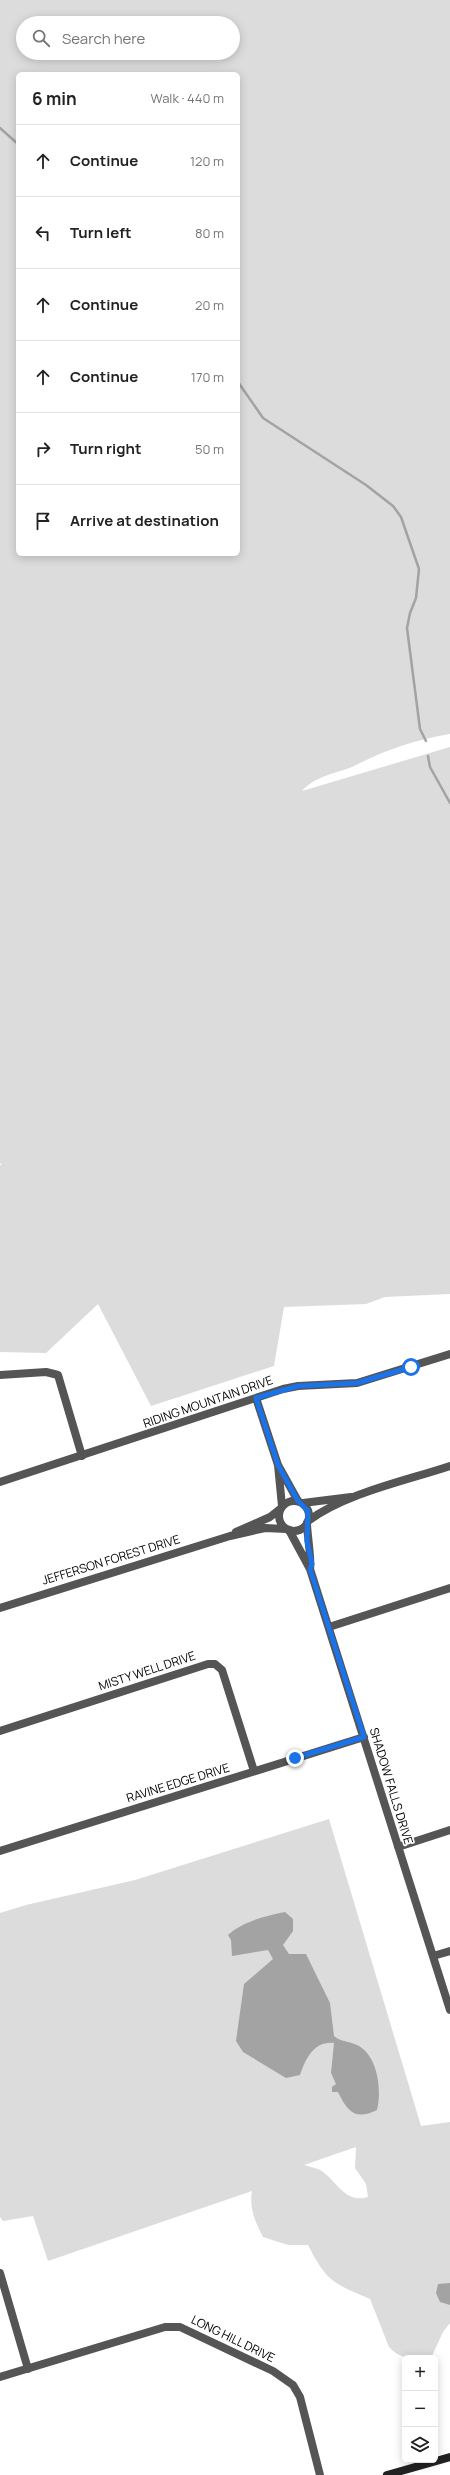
<!DOCTYPE html>
<html lang="en">
<head>
<meta charset="utf-8">
<style>
  body { margin:0; font-family:Manrope,sans-serif; background:#f6f6f6; color:#222 }
  .controls { position:absolute; right:12px; bottom:12px; display:grid; overflow:hidden; border-radius:6px; box-shadow:0 2px 10px #0003 }
  .controls button { width:36px; height:36px; display:grid; place-items:center; padding:0; border:0; border-bottom:1px solid #e0e0e0; background:#fff; color:#222; font:20px sans-serif }
  .stop { position:absolute; width:12px; height:12px; margin:-9px; border:3px solid #1a73e8; border-radius:50%; background:#fff }
  .stop.end { background:#1a73e8; border-color:#fff; box-shadow:0 1px 4px #0008 }
  .list { margin:0; padding:0; list-style:none }
  h2 { display:flex; justify-content:space-between; align-items:center; height:52px; margin:0; padding:0 16px; font-size:17px }
  h2 small { font-size:13px; font-weight:400; color:#767676 }
  .list li { display:grid; grid-template-columns:26px 1fr auto; gap:12px; align-items:center; box-sizing:border-box; height:72px; padding:0 16px; border-top:1px solid #e0e0e0 }
  .list b { display:block; font-size:15px; white-space:nowrap }
  .list em { font-size:13px; font-style:normal; color:#767676 }
  .icon { flex:none; width:22px; height:22px; fill:none; stroke:currentColor; stroke-width:2; stroke-linecap:round; stroke-linejoin:round }
  .map { position:relative; flex:none; width:450px; height:2475px; overflow:hidden }
  .search { position:absolute; background:#fff; box-shadow:0 2px 10px #0003; left:16px; top:16px; width:224px; height:44px; display:flex; align-items:center; gap:10px; box-sizing:border-box; padding:0 14px; border-radius:22px; color:#767676; font-size:15px }
  .panel { position:absolute; background:#fff; box-shadow:0 2px 10px #0003; left:16px; top:72px; width:224px; height:484px; border-radius:6px }
  .map>svg:first-child { display:block }
</style>
</head>
<body>
<div class="map">
<svg width="450" height="2475" viewBox="0 0 450 2475">
  <rect width="100%" height="100%" fill="#fff"/>
  <!-- green -->
  <path fill="#dcdcdc" fill-rule="evenodd" d="M0,0h450v734c-35,6 -65,16 -96,32 -18,8 -38,9 -52,25l148,-44v547l-65,3 -19,7 -82,3 -10,59 -123,40 -53,-102 -52,49 -46,-1v-186l2,-3 -2,1zM23,23h210v30h-210zM18,74h220v480h-220z
    M329,1819l92,307 29,-4v201l-7,9 -12,26c-18,0 -29,3 -42,-11l-19,-48c-37,-16 -43,-17 -62,-54h-20l-25,-8c-8,-15 -14,-29 -11,-46l-204,70 -15,-45 -30,5 -3,-4v-304l26,-8 109,-25zM356,2147l-1,21 11,16 2,13c-22,7 -31,-15 -46,-26 -5,-3 -12,-4 -18,-6z"/>
  <!-- water -->
  <path fill="#a3a3a3" d="M285,1912l8,7v12l-10,14 6,9h17l24,49 4,33c7,6 15,5 23,9 21,10 25,45 20,65 -22,11 -30,1 -39,-18h-6v-5l4,-3 -5,-11 3,-30c-20,-2 -28,15 -34,32l-14,3 -43,-26 -7,-11 8,-57 29,-25 -5,-9 -36,6 -1,-16 -3,-5c15,-14 38,-19 57,-23z
    M450,2283v22l-10,-3 -4,-9 2,-9z"/>
  <g fill="none" stroke-linecap="round" stroke-linejoin="round">
    <!-- stream -->
    <path stroke="#a3a3a3" stroke-width="2.5" d="M0,128l18,16
      M238,382l25,36 103,67 27,21 8,11 18,52 -3,29 -6,15 -3,15 13,101 6,12
      M428,756l2,11 20,36"/>
    <!-- minor -->
    <path stroke="#555" stroke-width="8" d="M0,1375l46,-3 12,3 24,81
      M256,1398l22,67 20,36
      M278,1465l4,41
      M0,1482l283,-93 15,-3 59,-3 93,-29
      M307,1523c0,10 5,40 3,46
      M289,1530l21,39 140,441
      M329,1627l121,-39
      M0,1731l208,-67h7l7,6 32,101
      M398,1847l52,-17
      M0,1851l364,-114
      M433,1956l17,-5
      M0,2273l28,96
      M0,2377l165,-50h15l93,44 20,14 7,12 20,78"/>
    <!-- tertiary -->
    <path stroke="#555" stroke-width="8" d="M279 1516a15 15 0 1 1 30 0a15 15 0 1 1-30 0Z
      M303,1503l48,-6
      M308,1521c38,-28 97,-40 142,-55
      M236,1532l34,-15 10,-8
      M0,1608l230,-72 35,-8 21,1"/>
    <!-- secondary -->
    <path stroke="#222" stroke-width="8" d="M387,2475l63,-18"/>
  </g>
  <g fill="none" stroke-linecap="round" stroke-linejoin="round">
    <!-- route -->
    <path stroke="#1a73e8" stroke-width="5" d="M295,1758l69,-21 -54,-168 2,-5 -5,-23 1,-30 -10,-10 -20,-36 -22,-67 42,-12 59,-3 54,-16"/>
  </g>
  <g text-anchor="middle" stroke-width="3.5" stroke-linejoin="round" paint-order="stroke">
    <!-- street labels -->
    <g font-size="12" fill="#000" stroke="#fff">
      <text transform="translate(208 1402) rotate(-19)" y="4">RIDING MOUNTAIN DRIVE</text>
      <text transform="translate(111 1560) rotate(-17)" y="4">JEFFERSON FOREST DRIVE</text>
      <text transform="translate(147 1671) rotate(-18)" y="4">MISTY WELL DRIVE</text>
      <text transform="translate(178 1783) rotate(-17)" y="4">RAVINE EDGE DRIVE</text>
      <text transform="translate(391 1786) rotate(73)" y="4">SHADOW FALLS DRIVE</text>
      <text transform="translate(233 2339) rotate(26)" y="4">LONG HILL DRIVE</text>
    </g>
  </g>
</svg>
<div class="controls">
<button>+</button>
<button>−</button>
<button><svg class="icon" aria-label="layers" viewBox="0 0 24 24"><path d="M12 4l9 5-9 5-9-5zM3 14l9 5 9-5"/></svg></button>
</div>
<div class="stop" style="left:411px;top:1367px"></div>
<div class="stop end" style="left:295px;top:1758px"></div>
<div class="search"><svg class="icon" aria-label="search" viewBox="0 0 24 24"><circle cx="10" cy="10" r="6"/><path d="M15 15l6 6"/></svg>Search here</div>
<section class="panel">
<h2>6 min<small>Walk · 440 m</small></h2>
<ul class="list">
<li><svg class="icon" aria-label="ahead" viewBox="0 0 24 24"><path d="M12 20V5M6 11l6-6 6 6"/></svg><div><b>Continue</b></div><em>120 m</em></li>
<li><svg class="icon" aria-label="left" viewBox="0 0 24 24"><path d="M17 20v-9H6M10 6l-5 5 5 5"/></svg><div><b>Turn left</b></div><em>80 m</em></li>
<li><svg class="icon" aria-label="ahead" viewBox="0 0 24 24"><path d="M12 20V5M6 11l6-6 6 6"/></svg><div><b>Continue</b></div><em>20 m</em></li>
<li><svg class="icon" aria-label="ahead" viewBox="0 0 24 24"><path d="M12 20V5M6 11l6-6 6 6"/></svg><div><b>Continue</b></div><em>170 m</em></li>
<li><svg class="icon" aria-label="right" viewBox="0 0 24 24"><path d="M7 20v-9h11M14 6l5 5-5 5"/></svg><div><b>Turn right</b></div><em>50 m</em></li>
<li><svg class="icon" aria-label="arrive" viewBox="0 0 24 24"><path d="M6 21V4h12l-3 4 3 4H6"/></svg><div><b>Arrive at destination</b></div></li>
</ul>
</section>
</div>
</body>
</html>
